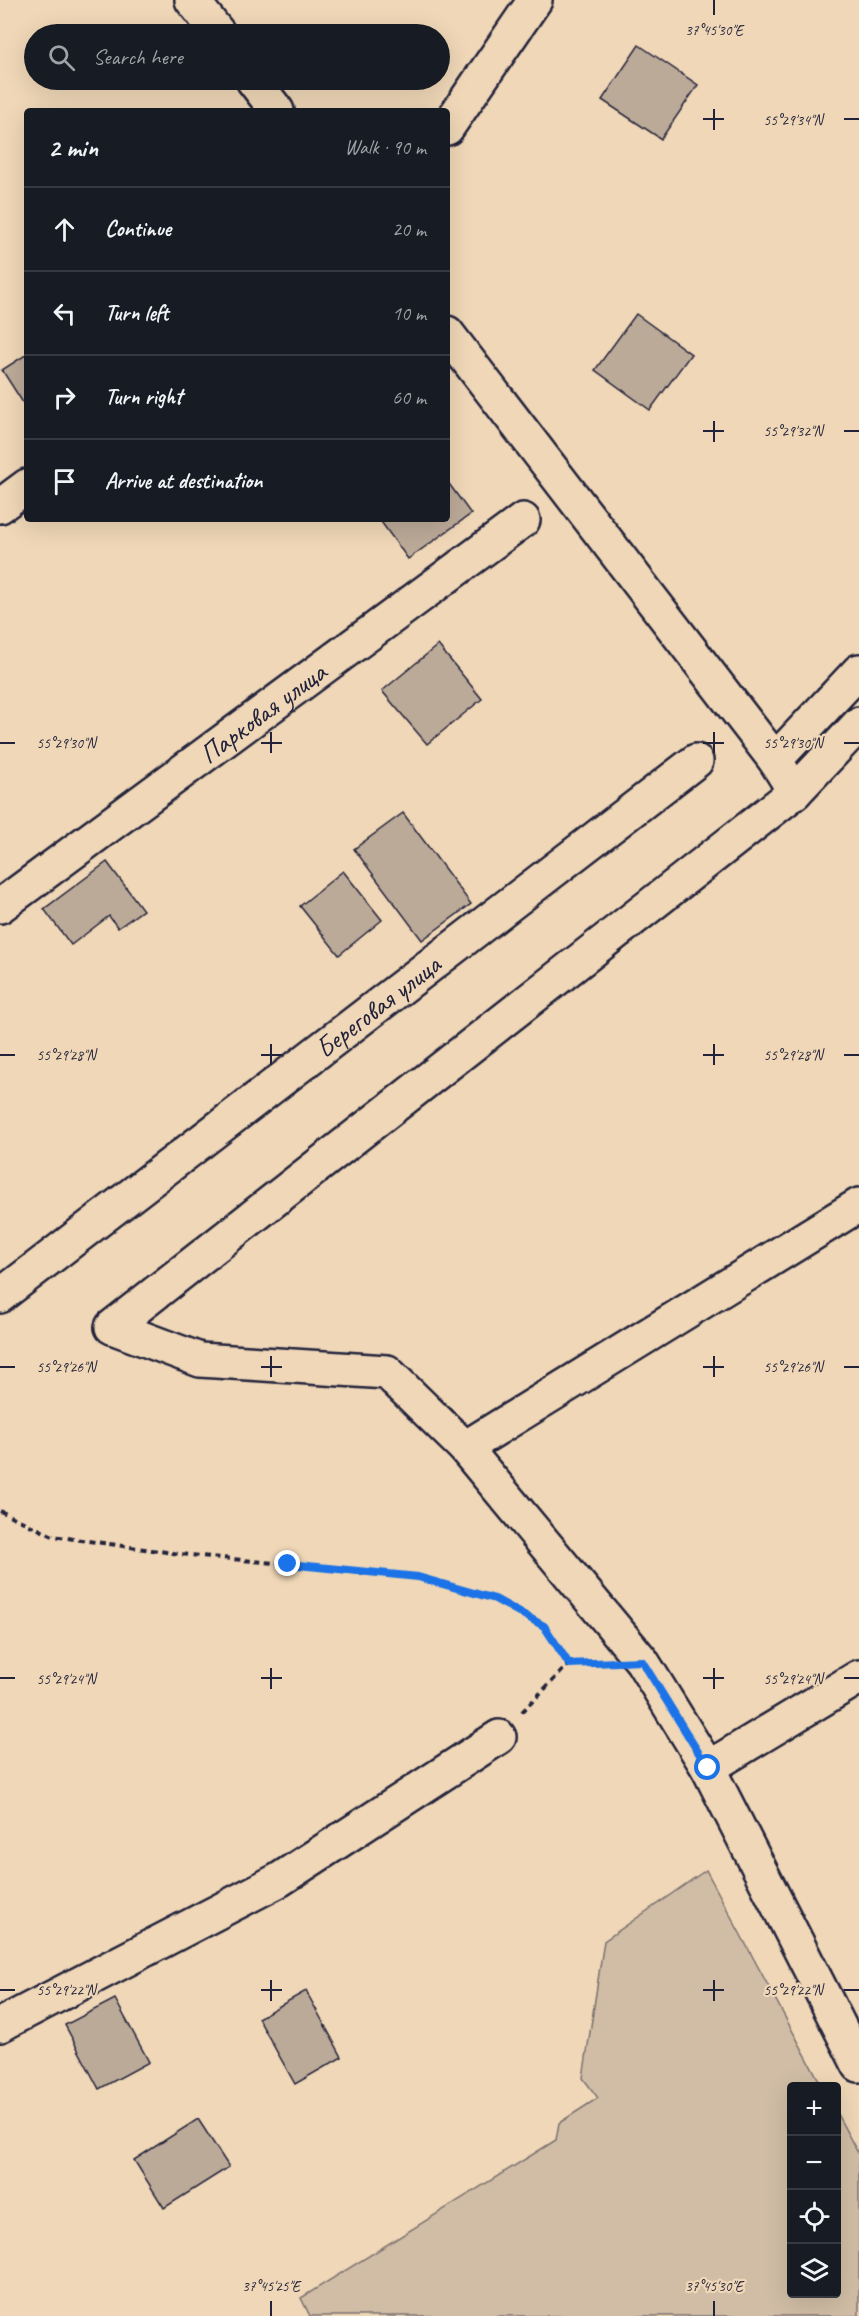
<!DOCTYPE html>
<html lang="en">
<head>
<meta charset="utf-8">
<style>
  body { margin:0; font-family:Caveat,sans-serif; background:#242831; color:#f1f3f6 }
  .controls { position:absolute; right:18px; bottom:18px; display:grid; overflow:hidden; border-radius:6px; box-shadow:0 6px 24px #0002 }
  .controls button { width:54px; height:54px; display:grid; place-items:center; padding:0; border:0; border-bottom:2px solid #363941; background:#171b24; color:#f1f3f6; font:30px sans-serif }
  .stop { position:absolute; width:18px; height:18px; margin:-14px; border:4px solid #1a73e8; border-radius:50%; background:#fff }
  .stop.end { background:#1a73e8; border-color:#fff; box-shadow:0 2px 6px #0008 }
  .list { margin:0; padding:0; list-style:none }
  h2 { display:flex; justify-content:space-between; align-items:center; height:78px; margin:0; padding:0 24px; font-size:26px }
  h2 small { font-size:20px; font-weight:400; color:#9ea1a6 }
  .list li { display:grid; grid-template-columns:39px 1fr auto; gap:18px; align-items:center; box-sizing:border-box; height:84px; padding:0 24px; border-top:2px solid #363941 }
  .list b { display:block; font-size:22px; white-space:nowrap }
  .list em { font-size:20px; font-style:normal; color:#9ea1a6 }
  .icon { flex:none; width:33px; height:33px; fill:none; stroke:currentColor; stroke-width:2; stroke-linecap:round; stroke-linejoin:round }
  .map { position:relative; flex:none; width:859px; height:2316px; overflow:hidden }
  .search { position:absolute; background:#171b24; box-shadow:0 6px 24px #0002; left:24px; top:24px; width:426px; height:66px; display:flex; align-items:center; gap:15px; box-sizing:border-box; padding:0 21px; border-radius:33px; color:#9ea1a6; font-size:22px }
  .panel { position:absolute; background:#171b24; box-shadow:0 6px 24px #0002; left:24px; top:108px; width:426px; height:414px; border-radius:6px }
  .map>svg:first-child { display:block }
</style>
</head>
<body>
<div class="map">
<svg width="859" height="2316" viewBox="0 0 859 2316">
  <rect width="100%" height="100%" fill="#efd7b7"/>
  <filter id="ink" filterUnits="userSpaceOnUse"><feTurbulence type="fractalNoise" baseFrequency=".0167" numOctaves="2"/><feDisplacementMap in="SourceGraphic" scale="12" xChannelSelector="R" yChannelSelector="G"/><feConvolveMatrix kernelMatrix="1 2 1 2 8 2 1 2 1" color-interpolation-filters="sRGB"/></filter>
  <g filter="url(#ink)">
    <!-- green -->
    <path fill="#d1bda5" stroke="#7a7070" stroke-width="1.5" d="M706,1870l116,216h-30v208h44l1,-180 22,41v161h-549l-9,-18 255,-158 3,-17 39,-25 -15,-20 21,-137z"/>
    <!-- building -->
    <path fill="#bcaa98" stroke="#22223b" stroke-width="1.5" d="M639,45l59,40 -37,54 -59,-39z
      M636,314l55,40 -41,56 -55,-40z
      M27,354v55l-25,-39z
      M447,481l24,33 -63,45 -29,-40h68z
      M438,645l44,54 -55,45 -45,-53z
      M403,813l68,91 -49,36 -68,-91z
      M107,862l36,48 -25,18 -9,-12 -38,29 -27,-36z
      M343,871l39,49 -43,35 -39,-49z
      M306,1991l36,66 -47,27 -37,-66z
      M115,1999l34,63 -50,27 -34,-64z
      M198,2119l31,48 -65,41 -30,-48z"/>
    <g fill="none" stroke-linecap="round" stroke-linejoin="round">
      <!-- minor casing -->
      <g stroke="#22223b" stroke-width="38">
        <g id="minor">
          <path d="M192,0l27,34"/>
          <path d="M253,80l24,31"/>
          <path d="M447,128l88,-128"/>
          <path d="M447,333l328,427 20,32"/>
          <path d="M0,506l27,-20"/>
          <path d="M859,724l-64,68 -683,535 88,33 187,12 78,76 177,213 66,107 151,297"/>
          <path d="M775,760l84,-89"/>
          <path id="s1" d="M0,906l523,-386"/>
          <path id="s2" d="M0,1296l696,-535"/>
          <path d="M465,1448l394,-243"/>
          <path d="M708,1768l151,-91"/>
          <path d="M0,2025l279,-145 220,-143"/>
        </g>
      </g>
      <!-- path -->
      <path stroke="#22223b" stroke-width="4" stroke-dasharray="6 4.5" stroke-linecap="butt" d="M0,1511l53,25 127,18 238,23 77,22 49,27 25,38
        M522,1712l47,-48 30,-1"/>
      <!-- minor -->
      <use href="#minor" stroke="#efd7b7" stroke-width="33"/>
    </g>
  </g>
  <g fill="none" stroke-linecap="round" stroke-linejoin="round" filter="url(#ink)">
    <!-- route -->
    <path stroke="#1a73e8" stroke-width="8" d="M288,1564l130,13 77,22 49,27 25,38 73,-3 66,107"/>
  </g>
  <!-- ticks -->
  <path fill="none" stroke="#22223b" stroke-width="2" d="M714,0v15M714,109v21M703,119h21M844,119h15M714,421v21M703,431h21M844,431h15M271,732v21M714,732v21M0,743h15M261,743h21M703,743h21M844,743h15M271,1044v21M714,1044v21M0,1055h15M261,1055h21M703,1055h21M844,1055h15M271,1356v21M714,1356v21M0,1367h15M261,1367h21M703,1367h21M844,1367h15M271,1668v21M714,1668v21M0,1678h15M261,1678h21M703,1678h21M844,1678h15M271,1980v21M714,1980v21M0,1990h15M261,1990h21M703,1990h21M844,1990h15M271,2301v15M714,2301v15"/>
  <g text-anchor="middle" stroke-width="4.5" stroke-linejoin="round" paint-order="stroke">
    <!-- street labels -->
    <g font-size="28" fill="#22223b" stroke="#efd7b7">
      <text dy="10" stroke="none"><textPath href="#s1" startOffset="326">Парковая улица</textPath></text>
      <text dy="10" stroke="none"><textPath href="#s2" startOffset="476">Береговая улица</textPath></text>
    </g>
  </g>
  <g font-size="15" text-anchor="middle" fill="#22223b" stroke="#efd7b7" stroke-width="4.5" stroke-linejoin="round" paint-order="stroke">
    <text x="714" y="35">37°45'30"E</text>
    <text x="793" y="125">55°29'34"N</text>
    <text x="793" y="436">55°29'32"N</text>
    <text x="66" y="748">55°29'30"N</text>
    <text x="793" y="748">55°29'30"N</text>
    <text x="66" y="1060">55°29'28"N</text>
    <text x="793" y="1060">55°29'28"N</text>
    <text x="66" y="1372">55°29'26"N</text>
    <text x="793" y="1372">55°29'26"N</text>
    <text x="66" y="1684">55°29'24"N</text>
    <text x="793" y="1684">55°29'24"N</text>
    <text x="66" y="1995">55°29'22"N</text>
    <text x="793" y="1995">55°29'22"N</text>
    <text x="271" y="2291">37°45'25"E</text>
    <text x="714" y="2291">37°45'30"E</text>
  </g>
</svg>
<div class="controls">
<button>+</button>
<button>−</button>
<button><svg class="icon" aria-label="locate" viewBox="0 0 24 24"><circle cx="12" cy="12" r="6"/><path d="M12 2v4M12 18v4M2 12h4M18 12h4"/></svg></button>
<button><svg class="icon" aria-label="layers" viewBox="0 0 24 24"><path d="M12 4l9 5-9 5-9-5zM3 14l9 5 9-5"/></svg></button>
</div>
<div class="stop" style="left:708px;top:1768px"></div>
<div class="stop end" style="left:288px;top:1564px"></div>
<div class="search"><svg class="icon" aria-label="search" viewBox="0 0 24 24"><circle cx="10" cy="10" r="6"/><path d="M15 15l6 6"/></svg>Search here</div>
<section class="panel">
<h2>2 min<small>Walk · 90 m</small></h2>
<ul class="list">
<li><svg class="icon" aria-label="ahead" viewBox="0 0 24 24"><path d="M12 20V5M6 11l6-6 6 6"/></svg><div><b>Continue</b></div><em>20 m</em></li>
<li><svg class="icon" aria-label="left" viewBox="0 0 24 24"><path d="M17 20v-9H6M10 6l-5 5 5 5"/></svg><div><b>Turn left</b></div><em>10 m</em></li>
<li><svg class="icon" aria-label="right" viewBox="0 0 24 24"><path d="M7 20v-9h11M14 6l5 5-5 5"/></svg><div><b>Turn right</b></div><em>60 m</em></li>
<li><svg class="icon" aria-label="arrive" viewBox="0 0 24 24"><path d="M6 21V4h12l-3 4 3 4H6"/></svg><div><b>Arrive at destination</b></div></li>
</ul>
</section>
</div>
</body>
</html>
